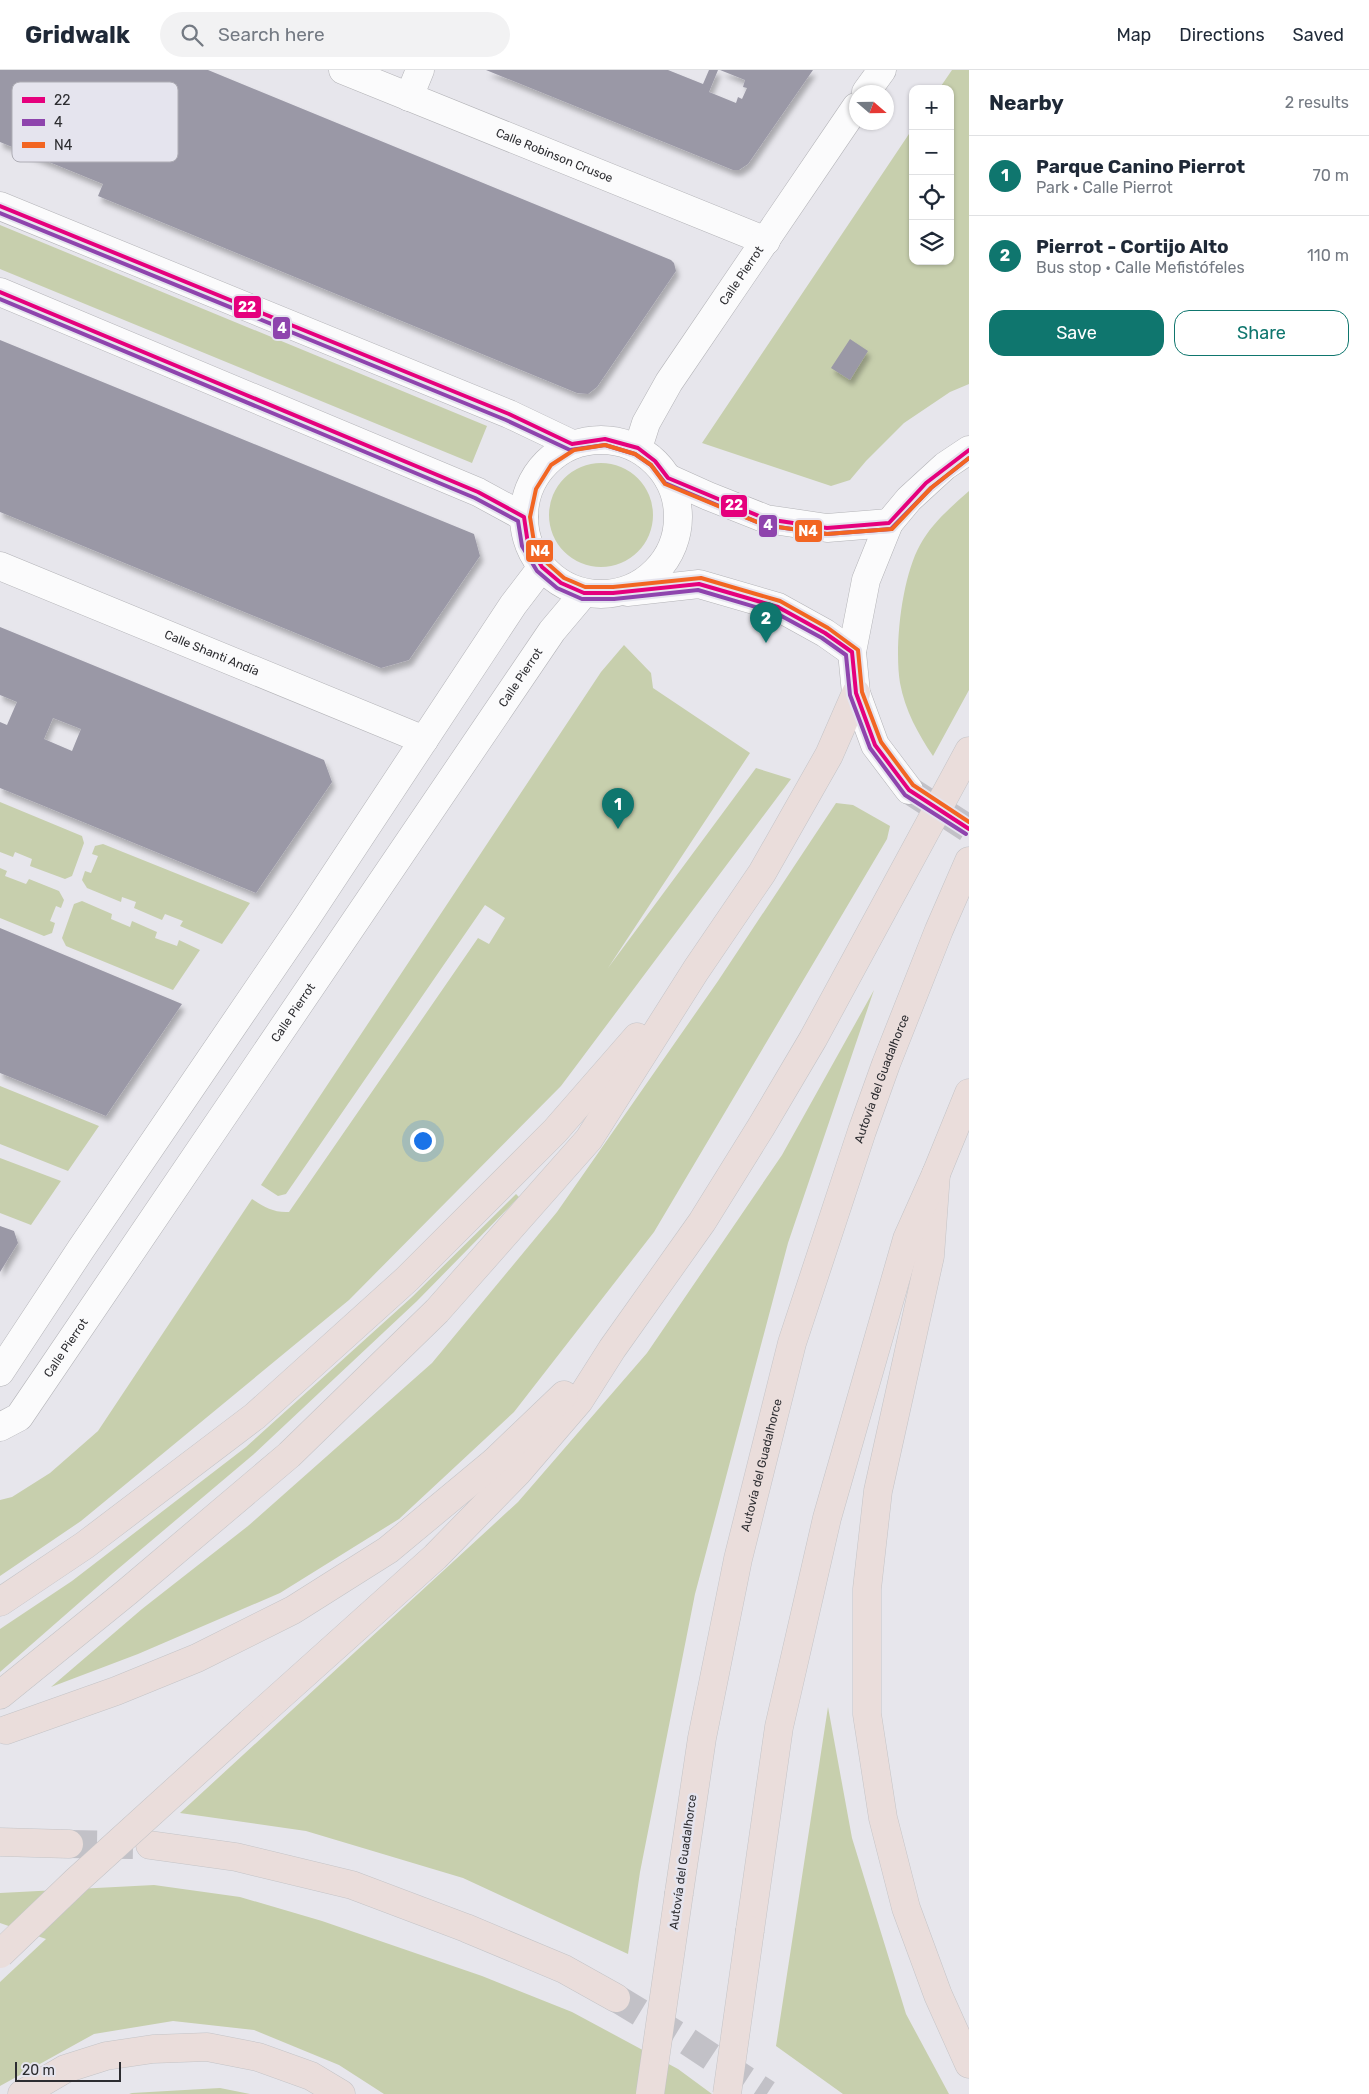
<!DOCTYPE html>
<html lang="en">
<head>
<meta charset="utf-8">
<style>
  body { margin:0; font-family:Rubik,sans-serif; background:#f2f2f3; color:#1f2937 }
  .controls { position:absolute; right:15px; top:15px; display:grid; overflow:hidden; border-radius:10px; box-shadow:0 1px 4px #0004 }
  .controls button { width:45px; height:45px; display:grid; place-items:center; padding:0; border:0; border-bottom:1px solid #e0e1e3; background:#fff; color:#1f2937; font:25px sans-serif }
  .compass { position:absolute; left:849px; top:15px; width:45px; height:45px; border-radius:50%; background:#fff; box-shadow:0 1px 4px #0004; rotate:110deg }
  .scale { position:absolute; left:15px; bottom:12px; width:106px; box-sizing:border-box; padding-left:5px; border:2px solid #2d2d31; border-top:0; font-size:14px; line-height:18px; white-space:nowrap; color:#2d2d31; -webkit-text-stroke:4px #e5e4ee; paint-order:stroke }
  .you { position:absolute; left:422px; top:1070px; width:18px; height:18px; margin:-12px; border:4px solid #fff; border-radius:50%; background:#1a73e8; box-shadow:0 0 0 8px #1a73e833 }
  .badge { display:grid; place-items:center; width:32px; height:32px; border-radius:50%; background:#0f766e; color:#fff; font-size:16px; font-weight:700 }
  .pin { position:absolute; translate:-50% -41px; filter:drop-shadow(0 1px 2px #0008) }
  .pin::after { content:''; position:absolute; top:26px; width:18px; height:15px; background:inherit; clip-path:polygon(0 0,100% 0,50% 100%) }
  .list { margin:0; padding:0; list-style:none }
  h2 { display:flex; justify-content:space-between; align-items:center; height:65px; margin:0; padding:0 20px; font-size:21px }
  h2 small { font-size:16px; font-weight:400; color:#747a83 }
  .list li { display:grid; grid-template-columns:32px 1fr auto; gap:15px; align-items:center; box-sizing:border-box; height:80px; padding:0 20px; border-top:1px solid #e0e1e3 }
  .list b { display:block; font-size:19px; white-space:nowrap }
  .list p { margin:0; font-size:16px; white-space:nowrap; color:#747a83 }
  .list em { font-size:16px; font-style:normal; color:#747a83 }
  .actions { display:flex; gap:10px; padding:15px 20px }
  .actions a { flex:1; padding:11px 0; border:1px solid #0f766e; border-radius:15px; text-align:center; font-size:18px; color:#0f766e }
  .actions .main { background:#0f766e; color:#fff }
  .icon { flex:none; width:28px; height:28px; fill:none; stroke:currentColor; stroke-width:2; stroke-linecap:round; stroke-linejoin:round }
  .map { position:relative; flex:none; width:969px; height:2024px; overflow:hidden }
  header { display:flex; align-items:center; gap:30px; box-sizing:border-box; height:70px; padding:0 25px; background:#fff; border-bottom:1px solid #e0e1e3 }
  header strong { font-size:24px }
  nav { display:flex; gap:28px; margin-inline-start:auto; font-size:18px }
  .search { width:350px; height:45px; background:#f2f2f3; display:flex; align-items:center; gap:12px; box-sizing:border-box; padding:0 18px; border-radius:28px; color:#747a83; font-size:19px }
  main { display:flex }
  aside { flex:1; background:#fff }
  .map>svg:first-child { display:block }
</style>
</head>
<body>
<header>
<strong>Gridwalk</strong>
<div class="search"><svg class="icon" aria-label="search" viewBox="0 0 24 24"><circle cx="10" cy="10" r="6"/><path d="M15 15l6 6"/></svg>Search here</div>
<nav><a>Map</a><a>Directions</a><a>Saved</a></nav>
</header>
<main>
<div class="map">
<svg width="969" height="2024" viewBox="0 0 969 2024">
  <defs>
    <filter id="shadow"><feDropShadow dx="3" dy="5.5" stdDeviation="2.5" flood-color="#0004"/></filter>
  </defs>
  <rect width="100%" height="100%" fill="#e7e6ec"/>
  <!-- green -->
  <path fill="#c7cfad" d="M952,0h17v314l-19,8 -46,31 -38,38 -16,19 -19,6 -129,-43 211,-315v133h37v-172h-11z
    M0,155l487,201 -15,37 -472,-194z
    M549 445a52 52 0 1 1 104 0a52 52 0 1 1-104 0Z
    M969,421v199l-36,66c-15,-22 -28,-46 -33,-73 -6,-37 2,-106 20,-138 12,-22 31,-38 49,-54z
    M624,575l27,28 2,15 97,65 -142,215 148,-200 35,11 -230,307 -212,214 -268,221 -81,55v-76l12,-3 38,-24 48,-42 154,-232c12,8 22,14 37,13l189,-274 11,6 16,-26 -20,-13 -199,289 -8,2 -17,-11 340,-513z
    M0,732l82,34 2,7 -12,33 -7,3 -35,-13 2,-7 -17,-7 -2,5 -13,-5z
    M836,733l17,2 37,21 -3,13 -233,393 -140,180 -115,107 -119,74 -142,61 -87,33 91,-78 106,-83 184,-163 125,-151 161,-231z
    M103,774l147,59 -28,41 -42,-18 3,-5 -18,-7 -3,6 -28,-12 2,-6 -14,-5 -1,5 -34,-14 -5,-8 3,-9 6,2 7,-17 -6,-2 3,-8z
    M0,798l7,3 -2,5 21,8 3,-5 30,12 5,9 -3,8 -5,-2 -6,15 5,2 -3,10 -8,3 -44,-18z
    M82,831l30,13 -1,5 19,8 2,-6 25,11 -2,6 22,8 2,-6 21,10 -27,40 -107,-44 -4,-8 12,-34z
    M874,920l-86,253 -93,351 -55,278 -12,82 -165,-76 -157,-47 -126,-18 338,-311 129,-149 135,-198z
    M0,1016l99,40 -31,45 -68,-27z
    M0,1088l61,23 -30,44 -31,-12z
    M516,1124l3,3 -102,104 -163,153 -142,120 -112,98v-43l72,-48 174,-134 166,-150z
    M828,1637l24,131 54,176 43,80h-106l-67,-48z
    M154,1815l86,12 82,24 160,55 90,36 106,57 34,25h-328l-45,-29 -85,-35 -81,-9 -79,13 -94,52v-104l46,-43 -46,-16v-30z
    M220,2018l30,6h-121l3,-1z"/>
  <!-- building -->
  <path fill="#9a98a6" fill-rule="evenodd" filter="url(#shadow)" d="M0,0h208l463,190 3,3 2,8 -79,116 -9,7 -11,-1 -479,-197 5,-12 -103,-42z
    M486,0h182l35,14 6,-14h9l-9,22 27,11 2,-6 4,2 5,-11 -4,-1 2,-7 -25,-10h93l-65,94 -9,6h-6z
    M850,269l18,12 -18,29 -19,-12z
    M0,270l474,194 6,22 -71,104 -28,8 -381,-156z
    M0,557l324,133 8,22 -76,111 -256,-105v-66l7,3 10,-23 -17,-7zM53,648l28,11 -9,22 -28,-12z
    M0,858l182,76 -76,112 -106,-43z
    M0,1156l14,5 4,12 -18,29z"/>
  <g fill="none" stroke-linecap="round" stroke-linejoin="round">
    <!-- secondary-tunnel -->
    <path stroke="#c2c1c7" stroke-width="28" stroke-dasharray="28 14" stroke-linecap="butt" d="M909,720l60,39"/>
    <!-- highway-tunnel -->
    <path stroke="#c2c1c7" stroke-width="28" stroke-dasharray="28 14" stroke-linecap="butt" d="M69,1774l64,1
      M616,1928l68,41 83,55"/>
    <!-- street casing -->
    <g stroke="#b3b3b7" stroke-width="29">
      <g id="street">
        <path id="s1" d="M343,0l423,171"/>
        <path d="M866,22l16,-22"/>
        <path d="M409,27l11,-27"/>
        <path d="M0,136l509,208 63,30"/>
        <path d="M0,222l478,200 46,25"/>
        <circle cx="601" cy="447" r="77"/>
        <path id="s2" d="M638,378l8,-25 23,-41 187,-275"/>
        <path d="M668,408l40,18 58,23 61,9 62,-5"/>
        <path id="s3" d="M0,496l424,174"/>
        <path d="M627,522l72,-8 79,23 47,26 27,19"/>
        <path d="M0,1302l81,-123 224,-329 208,-315 29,-38"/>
        <path id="s4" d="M0,1357l19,-10 533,-786 32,-38"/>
      </g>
    </g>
    <!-- secondary casing -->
    <g stroke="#b3b3b7" stroke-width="29">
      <path id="secondary" d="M909,720l-34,-45 -19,-52 -4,-41 14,-72 23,-57 20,-24 36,-33 24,-16"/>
    </g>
    <!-- highway casing -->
    <g stroke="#c4c4c7" stroke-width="29">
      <g id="highway">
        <path d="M936,1104l-6,82 -52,235 -11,98v125l16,104 23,90 32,87 31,69"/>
        <path d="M0,1532l85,-57 170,-129 152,-137 148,-148 82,-94"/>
        <path d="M0,1625l127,-103 162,-137 148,-144 152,-172 107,-169 66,-97 67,-118 27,-62"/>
        <path d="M250,1653l185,-166 83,-85 61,-71 33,-52 90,-127 59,-95 52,-88 156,-288"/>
        <path d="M6,1660l110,-39 81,-33 96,-48 95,-60 106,-88 70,-67"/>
        <path d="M0,1772l69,2"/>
        <path d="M150,1775l86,12 116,28 114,43 98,41 52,29"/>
        <path id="s5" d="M679,1823l23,-155 36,-179 54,-216 70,-212 24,-67 53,-134 30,-69"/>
        <path d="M750,1860l29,-203 48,-209 80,-279 29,-65 33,-81"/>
        <path d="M22,2024l43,-25 41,-13 47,-7 54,-2 51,10 53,19 30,18"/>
      </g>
    </g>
    <!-- street -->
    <use href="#street" stroke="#fbfbfc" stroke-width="28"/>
    <!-- secondary -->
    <use href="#secondary" stroke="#fbfbfc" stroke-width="28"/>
    <!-- highway -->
    <use href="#highway" stroke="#eadddb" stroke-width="28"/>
    <!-- highway-bridge casing -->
    <g stroke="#c4c4c7" stroke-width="29" stroke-linecap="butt">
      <path id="highway-bridge" d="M0,1884l76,-73 174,-158
        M650,2024l29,-201
        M727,2024l23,-164"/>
    </g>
    <!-- highway-bridge -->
    <use href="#highway-bridge" stroke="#eadddb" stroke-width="28"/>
    <!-- bus-1 casing -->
    <g stroke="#e5e4ee" stroke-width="8">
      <path id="bus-1" d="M0,136l509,208 63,30 33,-5 33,9 17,13 13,17 98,41 61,9 62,-5 37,-40 43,-33
        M0,222l478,200 46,25 4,27 14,23 19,16 23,10h29l86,-9 79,23 47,26 27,19 4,41 19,52 34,45 60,39"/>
    </g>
    <!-- bus-2 casing -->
    <g stroke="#e5e4ee" stroke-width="8">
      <path id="bus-2" d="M0,143l506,207 64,30 35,-5 30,9 16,11 14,18 99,42 63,9 64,-5 40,-41 38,-30
        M0,229l475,199 43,23 4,25 15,25 20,17 25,11h32l84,-9 78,23 46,25 24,17 4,40 20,53 35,47 61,39"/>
    </g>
    <!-- bus-3 casing -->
    <g stroke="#e5e4ee" stroke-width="8">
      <path id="bus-3" d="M969,388l-38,30 -39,41 -65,5 -63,-9 -99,-41 -14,-19 -16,-11 -30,-9 -31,5 -23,15 -15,24 -6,28 4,25 13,21 17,15 21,9h28l88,-9 79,23 48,27 30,22 4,42 19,50 32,43 56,37"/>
    </g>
    <!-- bus-1 -->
    <use href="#bus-1" stroke="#e5007d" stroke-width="4"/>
    <!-- bus-2 -->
    <use href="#bus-2" stroke="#8e44ad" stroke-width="4"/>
    <!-- bus-3 -->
    <use href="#bus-3" stroke="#f26522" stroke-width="4"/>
  </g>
  <g text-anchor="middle" stroke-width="5" stroke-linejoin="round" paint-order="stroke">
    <!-- street labels -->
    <g font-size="12" fill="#2d2d31" stroke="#e5e4ee">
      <text dy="4" stroke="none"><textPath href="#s1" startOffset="228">Calle Robinson Crusoe</textPath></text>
      <text dy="4" stroke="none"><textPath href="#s2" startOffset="202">Calle Pierrot</textPath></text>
      <text dy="4" stroke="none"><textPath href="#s3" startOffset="229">Calle Shanti Andía</textPath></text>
      <text dy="4" stroke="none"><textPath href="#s4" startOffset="915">Calle Pierrot</textPath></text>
      <text dy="4" stroke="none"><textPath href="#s4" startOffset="510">Calle Pierrot</textPath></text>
      <text dy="4" stroke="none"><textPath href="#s5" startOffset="841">Autovía del Guadalhorce</textPath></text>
      <text dy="4" stroke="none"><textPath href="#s4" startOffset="105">Calle Pierrot</textPath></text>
      <text dy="4" stroke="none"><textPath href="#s5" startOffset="436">Autovía del Guadalhorce</textPath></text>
      <text transform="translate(683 1792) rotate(-82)" y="4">Autovía del Guadalhorce</text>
    </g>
  </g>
  <!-- legend -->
  <rect x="12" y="12" width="166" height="80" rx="8" fill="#e5e4ee" stroke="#aeadb5" stroke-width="1"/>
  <rect x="22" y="27" width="23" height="6" fill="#e5007d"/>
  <rect x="22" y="49" width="23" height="7" fill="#8e44ad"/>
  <rect x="22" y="72" width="23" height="6" fill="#f26522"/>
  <g font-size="14" fill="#2d2d31">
    <text x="54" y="35">22</text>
    <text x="54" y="57">4</text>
    <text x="54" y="80">N4</text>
  </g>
  <g stroke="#e5e4ee" stroke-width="2">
    <rect x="233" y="225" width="29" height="24" rx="5" fill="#e5007d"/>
    <rect x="272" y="246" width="19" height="24" rx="5" fill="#8e44ad"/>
    <rect x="720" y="424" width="28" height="24" rx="5" fill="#e5007d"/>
    <rect x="758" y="444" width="20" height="24" rx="5" fill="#8e44ad"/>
    <rect x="794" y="449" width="29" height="24" rx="5" fill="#f26522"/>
    <rect x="525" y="469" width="29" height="24" rx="5" fill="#f26522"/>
  </g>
  <g font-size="14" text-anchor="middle" font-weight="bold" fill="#fff">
    <text x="247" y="242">22</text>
    <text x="282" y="263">4</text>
    <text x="734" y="440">22</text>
    <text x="768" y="460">4</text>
    <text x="808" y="466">N4</text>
    <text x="540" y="486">N4</text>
  </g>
</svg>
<div class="controls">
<button>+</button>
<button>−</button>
<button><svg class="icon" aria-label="locate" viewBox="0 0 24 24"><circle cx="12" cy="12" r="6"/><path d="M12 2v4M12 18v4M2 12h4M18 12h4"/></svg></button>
<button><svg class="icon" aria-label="layers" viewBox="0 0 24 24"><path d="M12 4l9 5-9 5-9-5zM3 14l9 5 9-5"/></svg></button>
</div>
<svg class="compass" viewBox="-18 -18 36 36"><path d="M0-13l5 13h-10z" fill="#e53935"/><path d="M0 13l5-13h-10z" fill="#747a83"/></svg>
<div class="scale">20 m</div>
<div class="you"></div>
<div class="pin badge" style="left:618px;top:759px">1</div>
<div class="pin badge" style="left:766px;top:573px">2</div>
</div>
<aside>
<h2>Nearby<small>2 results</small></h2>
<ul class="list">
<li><span class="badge">1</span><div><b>Parque Canino Pierrot</b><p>Park · Calle Pierrot</p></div><em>70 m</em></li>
<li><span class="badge">2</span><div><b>Pierrot - Cortijo Alto</b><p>Bus stop · Calle Mefistófeles</p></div><em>110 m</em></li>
</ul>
<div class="actions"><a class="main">Save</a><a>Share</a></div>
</aside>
</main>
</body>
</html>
